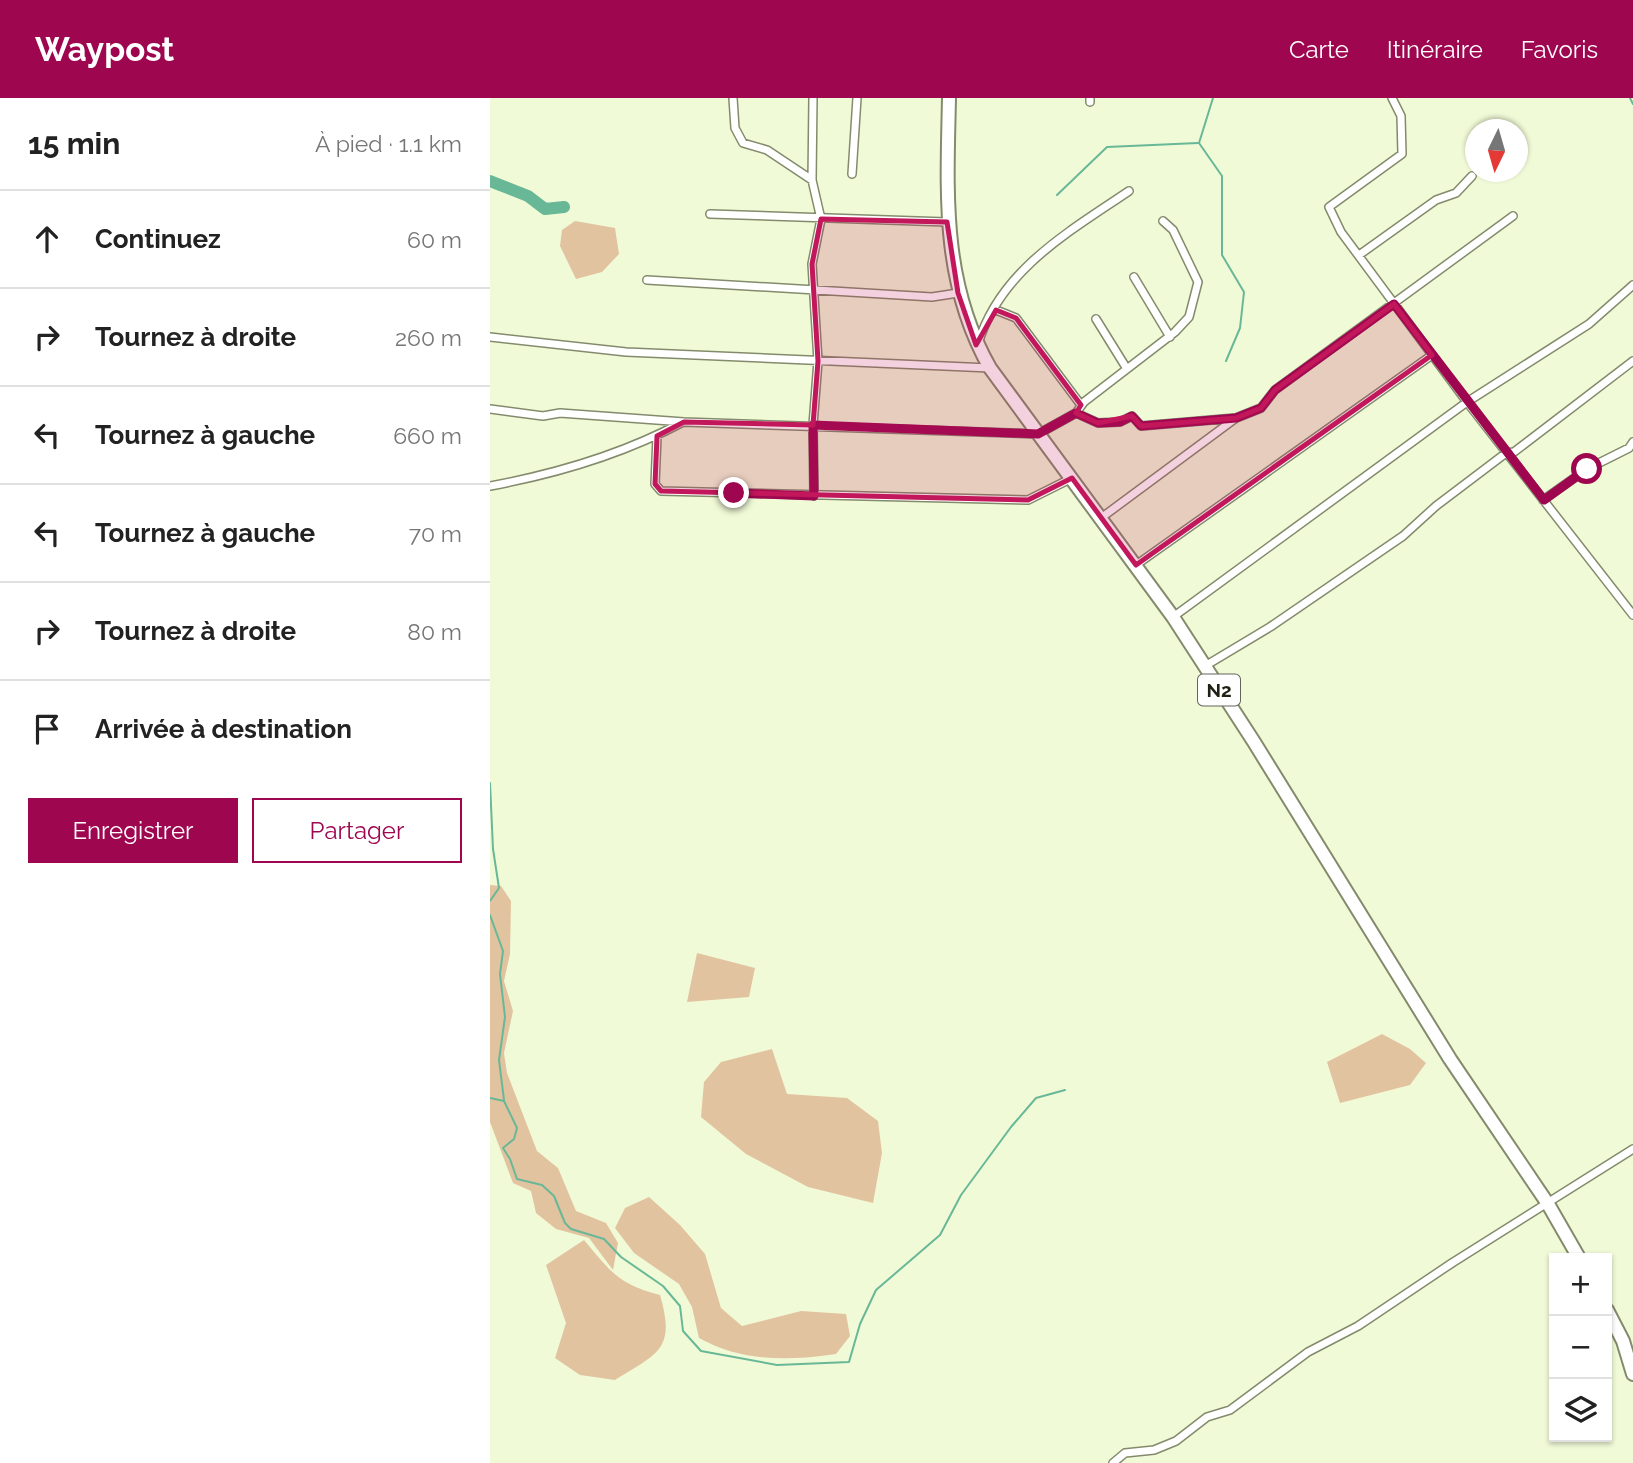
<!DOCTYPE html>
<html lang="fr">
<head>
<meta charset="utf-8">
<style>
  body { margin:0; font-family:Raleway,sans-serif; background:#f2f2f2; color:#222 }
  .controls { position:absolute; right:21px; bottom:21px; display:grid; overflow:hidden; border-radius:0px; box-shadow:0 2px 5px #0004 }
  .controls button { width:63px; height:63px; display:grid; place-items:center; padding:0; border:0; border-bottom:2px solid #e0e0e0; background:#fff; color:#222; font:35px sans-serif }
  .compass { position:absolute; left:975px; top:21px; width:63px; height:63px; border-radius:50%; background:#fff; box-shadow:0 2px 5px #0004; rotate:185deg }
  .stop { position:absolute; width:21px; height:21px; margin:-16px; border:5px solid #9e0650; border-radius:50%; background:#fff }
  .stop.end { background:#9e0650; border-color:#fff; box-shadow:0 2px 7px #0008 }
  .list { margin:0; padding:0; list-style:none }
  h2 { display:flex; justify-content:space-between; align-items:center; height:91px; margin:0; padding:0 28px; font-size:30px }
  h2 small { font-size:23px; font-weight:400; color:#767676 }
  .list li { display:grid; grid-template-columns:46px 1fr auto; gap:21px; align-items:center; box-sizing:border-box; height:98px; padding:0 28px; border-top:2px solid #e0e0e0 }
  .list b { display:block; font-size:26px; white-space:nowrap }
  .list em { font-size:23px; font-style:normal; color:#767676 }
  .actions { display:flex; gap:14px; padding:21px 28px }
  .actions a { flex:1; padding:16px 0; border:2px solid #9e0650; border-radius:0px; text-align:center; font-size:24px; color:#9e0650 }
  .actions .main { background:#9e0650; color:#fff }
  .icon { flex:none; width:38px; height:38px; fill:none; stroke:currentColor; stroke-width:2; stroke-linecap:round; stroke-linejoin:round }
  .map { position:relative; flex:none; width:1143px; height:1365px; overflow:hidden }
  header { display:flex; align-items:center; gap:42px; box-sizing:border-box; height:98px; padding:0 35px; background:#9e0650; color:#fff }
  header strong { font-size:33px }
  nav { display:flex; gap:38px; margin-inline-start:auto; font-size:24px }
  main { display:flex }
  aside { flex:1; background:#fff }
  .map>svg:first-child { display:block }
</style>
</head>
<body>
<header>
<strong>Waypost</strong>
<nav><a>Carte</a><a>Itinéraire</a><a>Favoris</a></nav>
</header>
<main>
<aside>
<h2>15 min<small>À pied · 1.1 km</small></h2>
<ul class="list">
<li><svg class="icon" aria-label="ahead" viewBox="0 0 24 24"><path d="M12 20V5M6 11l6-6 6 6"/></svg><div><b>Continuez</b></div><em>60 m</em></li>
<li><svg class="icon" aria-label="right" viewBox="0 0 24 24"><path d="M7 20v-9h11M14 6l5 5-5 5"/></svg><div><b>Tournez à droite</b></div><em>260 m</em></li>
<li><svg class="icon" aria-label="left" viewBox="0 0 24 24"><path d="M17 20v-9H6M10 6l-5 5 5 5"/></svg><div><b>Tournez à gauche</b></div><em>660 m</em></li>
<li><svg class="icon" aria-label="left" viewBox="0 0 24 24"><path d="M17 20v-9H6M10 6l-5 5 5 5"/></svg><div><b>Tournez à gauche</b></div><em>70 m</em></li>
<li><svg class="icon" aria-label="right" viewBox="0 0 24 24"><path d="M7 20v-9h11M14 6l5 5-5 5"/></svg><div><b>Tournez à droite</b></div><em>80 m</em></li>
<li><svg class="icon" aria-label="arrive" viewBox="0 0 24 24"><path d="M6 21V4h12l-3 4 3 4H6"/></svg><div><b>Arrivée à destination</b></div></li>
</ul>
<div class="actions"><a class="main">Enregistrer</a><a>Partager</a></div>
</aside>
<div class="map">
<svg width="1143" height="1365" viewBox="0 0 1143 1365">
  <rect width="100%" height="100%" fill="#f1fad7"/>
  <!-- green -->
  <path fill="#e2c39f" d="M85,123l40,7 4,26 -17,18 -26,7 -16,-33 2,-16z
    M0,787l11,1 10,15 -1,53 -6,27 9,30 -9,42 3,20 30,78 21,17 18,43 30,12 12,20 -5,27 -24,-32 -33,-9 -20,-16 -5,-22 -18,-8 -23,-61z
    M207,855l58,15 -6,29 -62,5z
    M892,936l28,15 16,14 -16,22 -70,18 -13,-41z
    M282,951l15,45 60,4 31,23 4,32 -9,50 -65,-16 -62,-33 -45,-37 3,-35 17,-20z
    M159,1099l31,28 25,29 16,54 21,18 59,-15 45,3 4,22 -14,18c-48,7 -94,8 -137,-16l-7,-31 -13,-23 -45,-31 -19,-25 10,-20z
    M94,1142c27,32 34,44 76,55 16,55 -2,58 -45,85l-35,-5 -25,-17 11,-35 -20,-58z"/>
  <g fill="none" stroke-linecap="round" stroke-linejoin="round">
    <!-- stream -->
    <path stroke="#68b897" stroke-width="2" d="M723,0l-14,45 23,33v79l22,37 -4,36 -14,33
      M1140,0l3,6
      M567,97l50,-48 91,-4
      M0,685l3,66 6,39 -9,13
      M0,817l13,36 -3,23 5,43 -6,43 5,40
      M0,1000l14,3 13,27 -3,11 -11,9 7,11 7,20 25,6 12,11 11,27 6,6 33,10 17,18 42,29 17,20 3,25 18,20 76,14 72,-3 11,-38 16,-34 64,-55 21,-40 50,-68 25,-29 29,-8"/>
    <!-- river -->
    <path stroke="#68b897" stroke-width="12" d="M0,83l38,15 17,13 19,-2"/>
    <!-- street casing -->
    <g stroke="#838b6c" stroke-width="10">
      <path id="street" d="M243,0l2,30 8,15 24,7 45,30
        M323,0l-1,82 9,39 -9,45 6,97 -5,64 1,71
        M600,0v4
        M902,0l9,18 1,38 -73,53 12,25 126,170 166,213
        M362,76l5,-76
        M220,116l237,8
        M869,157l77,-55 20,-7 16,-17
        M644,179l36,60
        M157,182l285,17 26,-4
        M506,212l20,8 65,87
        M606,221l31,50
        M0,239l136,15 364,16
        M488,246c22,-74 92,-113 151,-153
        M0,311l53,7 17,-3 124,9 354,12 38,-21 8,-11 91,-70 14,-15 9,-35 -25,-52 -10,-9
        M586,315l22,10 22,-1 12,-6 9,10 94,-8
        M167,338l-2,48 6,7 367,9 44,-22
        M0,388c65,-12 135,-33 193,-64
        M1053,402l44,-31 42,-21 4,-6
        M611,420l135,-100 25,-10 14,-18 238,-174
        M646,467l296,-210
        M683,519l294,-215 122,-78 44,-39
        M715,568l65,-39 133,-91 33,-30 70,-53 8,-1 119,-91
        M623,1365l12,-10 29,-3 22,-9 31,-24 23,-7 78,-58 50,-26 94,-63 181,-114"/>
    </g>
    <!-- highway casing -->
    <g stroke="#838b6c" stroke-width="16">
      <path id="highway" d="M459,0c-2,95 -8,184 41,270l183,249 81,125 196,317 98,145 31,54
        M1117,1212l16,31 10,33"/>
    </g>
    <!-- street -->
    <use href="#street" stroke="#fff" stroke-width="7"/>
    <!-- highway -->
    <use href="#highway" stroke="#fff" stroke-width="12"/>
  </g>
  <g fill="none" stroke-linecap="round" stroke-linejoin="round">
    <!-- route -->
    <path stroke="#9e0650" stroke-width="9" d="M244,395l80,3 -1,-71 225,9 38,-21 22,10 22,-1 12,-6 9,10 95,-8 25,-10 14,-18 119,-86 150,196 43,-31"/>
  </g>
  <!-- marked area -->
  <path fill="#c2185b" fill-opacity="0.2" stroke="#c2185b" stroke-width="5" stroke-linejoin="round" d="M331,121l126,3 11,71 18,52 20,-35 20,8 65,87 -5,8 22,10 34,-7 9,10 95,-8 25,-10 14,-18 119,-86 38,51 -296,210 -64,-87 -44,22 -367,-9 -6,-7 2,-48 27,-14 129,3 5,-64 -6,-97z"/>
  <g text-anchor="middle" stroke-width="7" stroke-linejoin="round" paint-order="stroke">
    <!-- shield labels -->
    <rect fill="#fff" stroke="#62645a" stroke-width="2" x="708" y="576.5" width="42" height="31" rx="5"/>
    <g font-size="19" font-weight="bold" fill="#1e2114">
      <text x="729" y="599">N2</text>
    </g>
  </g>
</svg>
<div class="controls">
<button>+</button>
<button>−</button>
<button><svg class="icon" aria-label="layers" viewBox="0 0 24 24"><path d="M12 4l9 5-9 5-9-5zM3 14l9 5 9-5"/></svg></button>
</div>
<svg class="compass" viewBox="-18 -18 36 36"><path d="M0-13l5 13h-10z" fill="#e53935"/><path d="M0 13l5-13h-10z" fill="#767676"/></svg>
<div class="stop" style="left:1097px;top:371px"></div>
<div class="stop end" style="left:244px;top:395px"></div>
</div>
</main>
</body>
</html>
